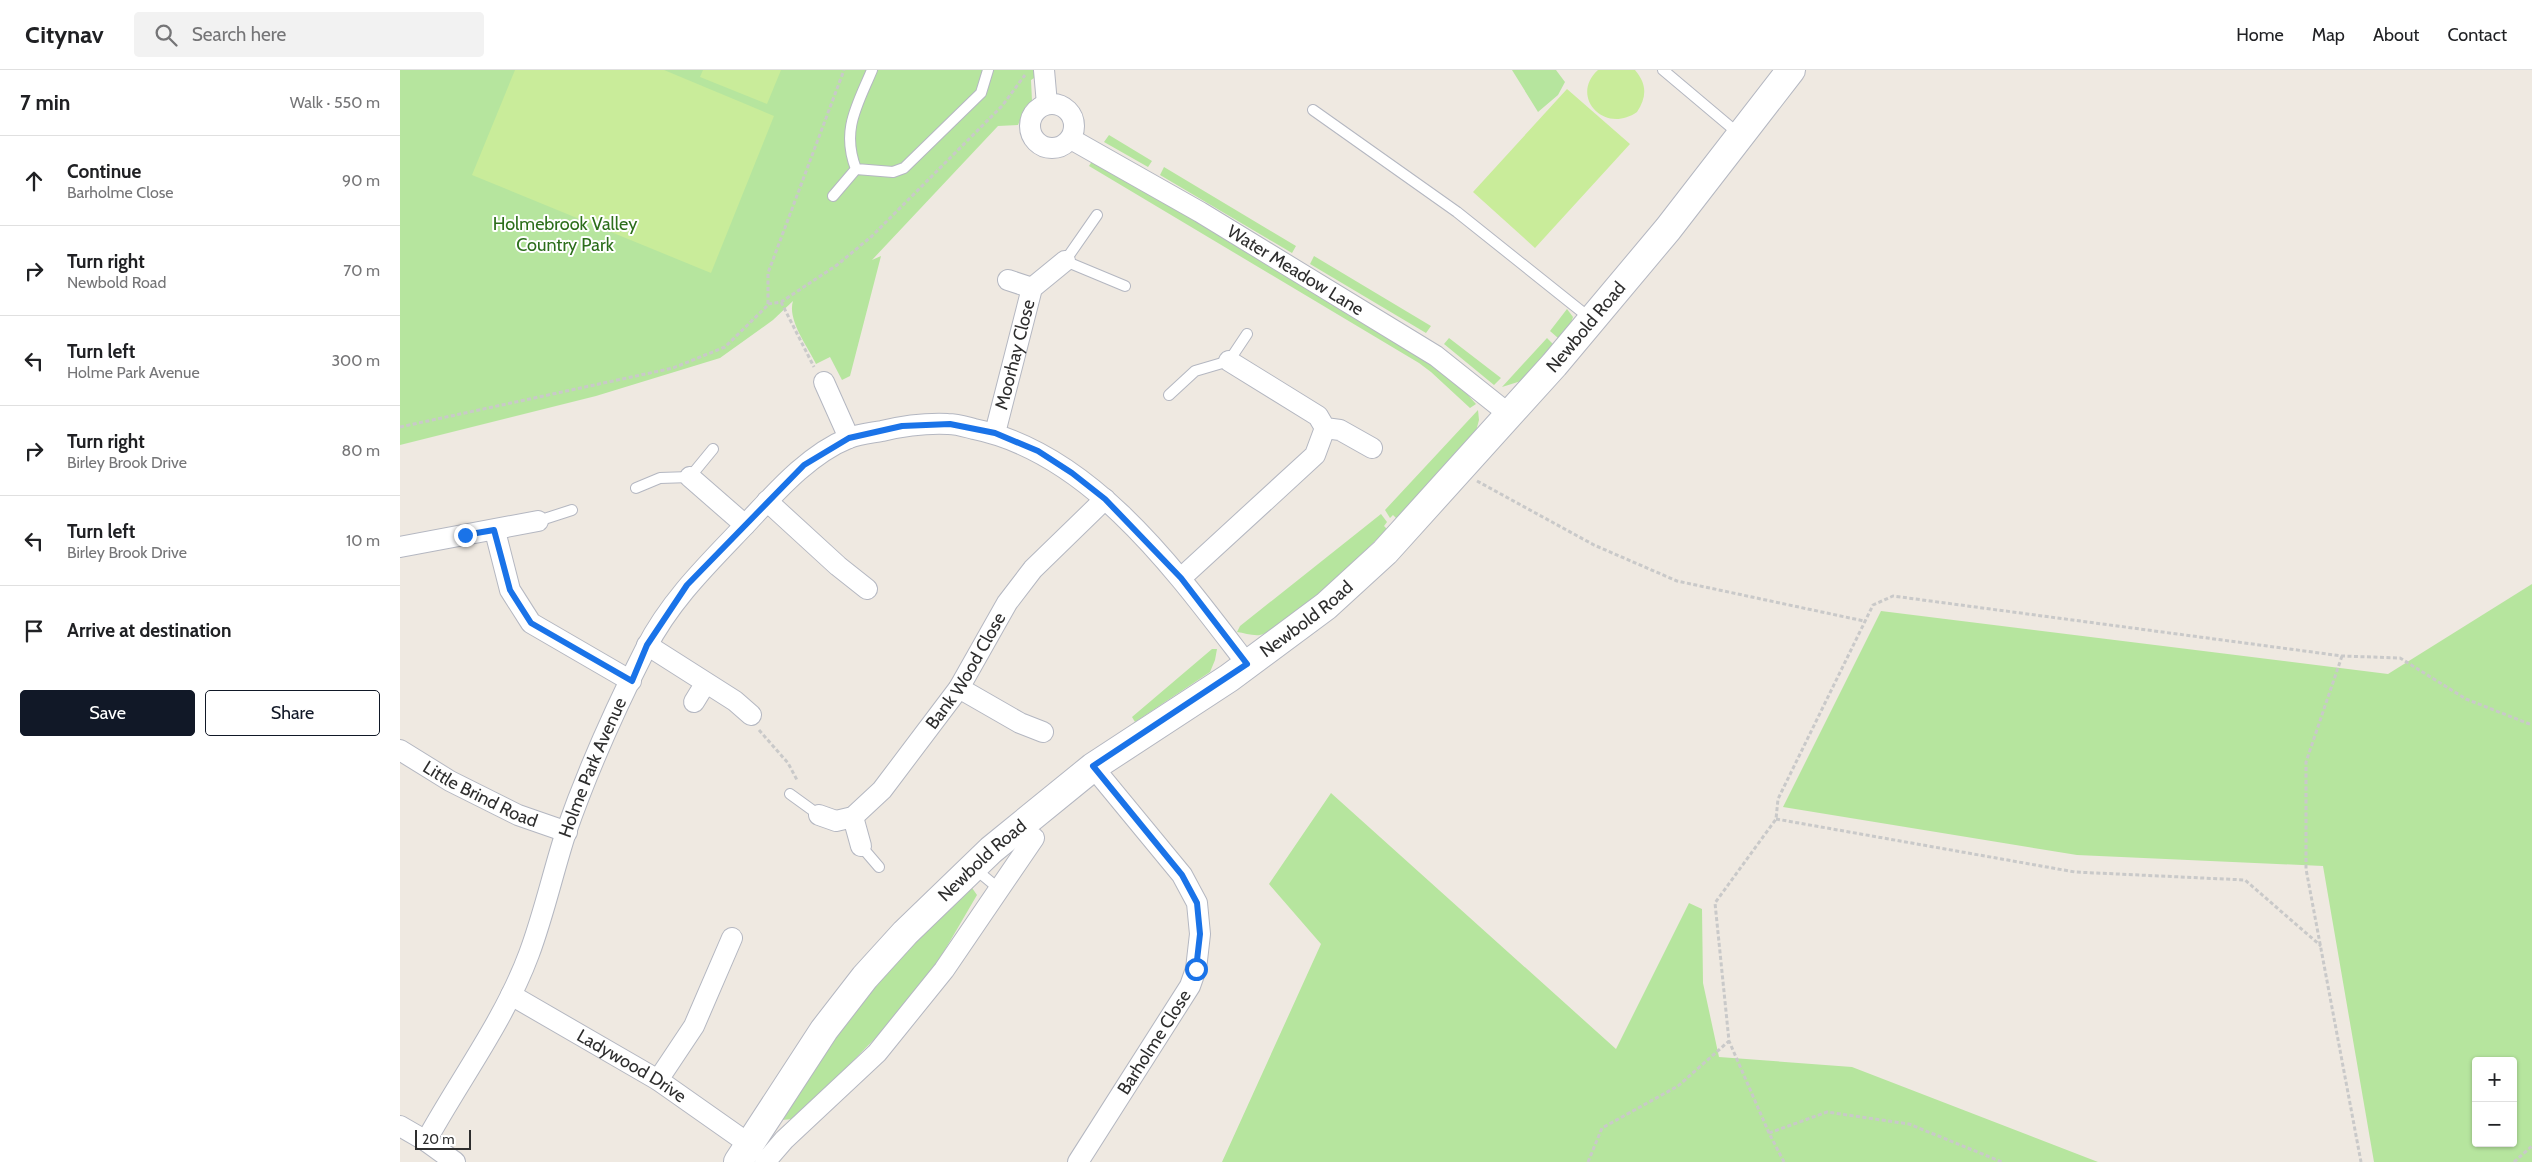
<!DOCTYPE html>
<html lang="en">
<head>
<meta charset="utf-8">
<style>
  body { margin:0; font-family:Cabin,sans-serif; background:#f2f2f2; color:#202124 }
  .controls { position:absolute; right:15px; bottom:15px; display:grid; overflow:hidden; border-radius:5px; box-shadow:0 1px 4px #0004 }
  .controls button { width:45px; height:45px; display:grid; place-items:center; padding:0; border:0; border-bottom:1px solid #e0e0e0; background:#fff; color:#202124; font:25px sans-serif }
  .scale { position:absolute; left:15px; bottom:12px; width:56px; box-sizing:border-box; padding-left:5px; border:2px solid #2e2e2e; border-top:0; font-size:14px; line-height:18px; white-space:nowrap; color:#2e2e2e; -webkit-text-stroke:4px #fff; paint-order:stroke }
  .stop { position:absolute; width:15px; height:15px; margin:-11px; border:4px solid #1a73e8; border-radius:50%; background:#fff }
  .stop.end { background:#1a73e8; border-color:#fff; box-shadow:0 1px 5px #0008 }
  .list { margin:0; padding:0; list-style:none }
  h2 { display:flex; justify-content:space-between; align-items:center; height:65px; margin:0; padding:0 20px; font-size:21px }
  h2 small { font-size:16px; font-weight:400; color:#757577 }
  .list li { display:grid; grid-template-columns:32px 1fr auto; gap:15px; align-items:center; box-sizing:border-box; height:90px; padding:0 20px; border-top:1px solid #e0e0e0 }
  .list b { display:block; font-size:19px; white-space:nowrap }
  .list p { margin:0; font-size:16px; white-space:nowrap; color:#757577 }
  .list em { font-size:16px; font-style:normal; color:#757577 }
  .actions { display:flex; gap:10px; padding:15px 20px }
  .actions a { flex:1; padding:11px 0; border:1px solid #111827; border-radius:5px; text-align:center; font-size:18px; color:#111827 }
  .actions .main { background:#111827; color:#fff }
  .icon { flex:none; width:28px; height:28px; fill:none; stroke:currentColor; stroke-width:2; stroke-linecap:round; stroke-linejoin:round }
  .map { position:relative; flex:none; width:2132px; height:1092px; overflow:hidden }
  header { display:flex; align-items:center; gap:30px; box-sizing:border-box; height:70px; padding:0 25px; background:#fff; border-bottom:1px solid #e0e0e0 }
  header strong { font-size:24px }
  nav { display:flex; gap:28px; margin-inline-start:auto; font-size:18px }
  .search { width:350px; height:45px; background:#f2f2f2; display:flex; align-items:center; gap:12px; box-sizing:border-box; padding:0 18px; border-radius:5px; color:#757577; font-size:19px }
  main { display:flex }
  aside { flex:1; background:#fff }
  .map>svg:first-child { display:block }
</style>
</head>
<body>
<header>
<strong>Citynav</strong>
<div class="search"><svg class="icon" aria-label="search" viewBox="0 0 24 24"><circle cx="10" cy="10" r="6"/><path d="M15 15l6 6"/></svg>Search here</div>
<nav><a>Home</a><a>Map</a><a>About</a><a>Contact</a></nav>
</header>
<main>
<aside>
<h2>7 min<small>Walk · 550 m</small></h2>
<ul class="list">
<li><svg class="icon" aria-label="ahead" viewBox="0 0 24 24"><path d="M12 20V5M6 11l6-6 6 6"/></svg><div><b>Continue</b><p>Barholme Close</p></div><em>90 m</em></li>
<li><svg class="icon" aria-label="right" viewBox="0 0 24 24"><path d="M7 20v-9h11M14 6l5 5-5 5"/></svg><div><b>Turn right</b><p>Newbold Road</p></div><em>70 m</em></li>
<li><svg class="icon" aria-label="left" viewBox="0 0 24 24"><path d="M17 20v-9H6M10 6l-5 5 5 5"/></svg><div><b>Turn left</b><p>Holme Park Avenue</p></div><em>300 m</em></li>
<li><svg class="icon" aria-label="right" viewBox="0 0 24 24"><path d="M7 20v-9h11M14 6l5 5-5 5"/></svg><div><b>Turn right</b><p>Birley Brook Drive</p></div><em>80 m</em></li>
<li><svg class="icon" aria-label="left" viewBox="0 0 24 24"><path d="M17 20v-9H6M10 6l-5 5 5 5"/></svg><div><b>Turn left</b><p>Birley Brook Drive</p></div><em>10 m</em></li>
<li><svg class="icon" aria-label="arrive" viewBox="0 0 24 24"><path d="M6 21V4h12l-3 4 3 4H6"/></svg><div><b>Arrive at destination</b></div></li>
</ul>
<div class="actions"><a class="main">Save</a><a>Share</a></div>
</aside>
<div class="map">
<svg width="2132" height="1092" viewBox="0 0 2132 1092">
  <rect width="100%" height="100%" fill="#efe9e1"/>
  <!-- green -->
  <path fill="#b6e59e" fill-rule="evenodd" d="M0,0h647l-16,10 1,21 -6,5 -8,19 -20,1 -126,134 9,-4 -31,120 -8,4 -12,-23 -14,7c-8,-17 -29,-44 -23,-63l-20,19 -53,38 -124,38 -196,49z
    M1112,0h44l9,12 -7,13 -20,17z
    M709,65l43,26 -4,6 -44,-25z
    M694,88l319,191 45,35 18,20 -6,4 -39,-36 -12,-9 -330,-197z
    M764,97l132,79 -4,7 -132,-78z
    M914,186l117,70 -5,7 -116,-69z
    M1167,239l6,8 -2,6 -13,15 -8,-7z
    M1049,268l52,40 -7,7 -50,-41z
    M1147,268l6,6 -32,37 -19,6z
    M1078,340l1,10 -3,11 -79,88 -4,-4 -3,3 -5,-8z
    M981,444l6,8 -3,4 3,3c-23,23 -100,99 -127,106 -7,1 -16,-2 -23,-3l3,-6z
    M2132,514v578h-158l-51,-296 -246,-11 -294,-48 98,-196 507,63zM2076,991h37v82h-37z
    M812,579h5l-2,11 -5,12 -75,50 -3,-5z
    M931,723l285,256 73,-146 13,6 1,74 16,74 133,10 246,95h-876l99,-218 -52,-60z
    M570,815l7,10 -38,65 -39,53 -60,61 -48,45 -10,1 -3,-3 21,-34 82,-108z"/>
  <!-- pitch -->
  <path fill="#c9ec9a" d="M115,0h149l110,46 -63,157 -239,-98z
    M303,0h78l-14,34 -67,-27z
    M1198,0h37c12,14 12,27 2,42 -33,23 -68,-16 -39,-42z
    M1167,19l63,55 -95,104 -62,-56z"/>
  <g fill="none" stroke-linecap="round" stroke-linejoin="round">
    <!-- service casing -->
    <g stroke="#b4b7c1" stroke-width="12">
      <path id="service" d="M1263,0l76,64
        M913,40l144,102 134,107
        M456,99l37,3 11,-4 77,-75 7,-23
        M456,99c-15,-39 1,-63 16,-99
        M433,126l23,-27
        M697,145l-32,46 60,25
        M769,325l26,-24 34,-10 18,-27
        M236,418l24,-10 30,-1 23,-28
        M138,451l34,-11
        M390,724l29,21
        M461,776l18,21
        M574,798l24,20"/>
    </g>
    <!-- minor casing -->
    <g stroke="#b4b7c1" stroke-width="22">
      <g id="minor">
        <path d="M644,0l3,34"/>
        <circle cx="652" cy="56" r="22"/>
        <path id="s1" d="M671,69l129,73 236,144 74,59"/>
        <path d="M608,210l24,8"/>
        <path d="M829,291l89,55 7,12 15,2 32,18"/>
        <path d="M424,312l25,56"/>
        <path id="s2" d="M595,363l37,-145 33,-27"/>
        <path d="M290,407l55,48"/>
        <path d="M367,431l71,65 29,23"/>
        <path d="M95,461l15,59 21,33 100,58"/>
        <path d="M0,477l138,-26"/>
        <path d="M781,508l134,-123 10,-27"/>
        <path d="M247,575l88,56 16,14"/>
        <path d="M559,618l61,35 23,9"/>
        <path d="M294,632l11,-18"/>
        <path id="s3" d="M0,680l50,31 68,34 49,17"/>
        <path id="s4" d="M419,745l17,6 17,-4 29,-27 77,-102 48,-85 26,-34 72,-70"/>
        <path d="M453,747l8,29"/>
        <path id="s5" d="M111,925l147,85 91,64"/>
        <path d="M258,1010l36,-54 38,-88"/>
        <path id="s6" d="M0,1056l26,15c34,-62 78,-120 103,-187 15,-40 24,-82 37,-122 21,-60 51,-127 80,-184 25,-49 64,-86 101,-125 29,-31 62,-69 102,-85 10,-4 22,-5 33,-7 21,-5 44,-8 66,-7 9,0 18,3 26,5 118,24 204,145 273,235"/>
        <path d="M26,1071l29,21"/>
        <path d="M365,1092l19,-22 93,-87 67,-83 90,-132"/>
        <path id="s7" d="M678,1092l112,-176 6,-17 4,-35 -3,-31 -15,-28 -89,-108"/>
      </g>
    </g>
    <!-- secondary casing -->
    <g stroke="#b4b7c1" stroke-width="30">
      <g id="secondary">
        <path id="s8" d="M338,1092l86,-132 41,-53 40,-44 86,-83 102,-83 136,-89 97,-72 59,-54 169,-187 114,-136 123,-159"/>
      </g>
    </g>
    <!-- path -->
    <path stroke="#c9c9c9" stroke-width="3" stroke-dasharray="4 2.5" stroke-linecap="butt" d="M381,232l33,65
      M368,234l13,-2 56,-37 35,-29 130,-130 23,-31
      M0,357l273,-59 52,-21 43,-42v-32l76,-203
      M1077,411l117,64 83,36 187,40
      M1942,586l-36,106v107l55,293
      M359,660l29,33 9,17
      M1376,749l299,53 170,8 76,66
      M1369,1063l58,-21 82,12 93,38
      M1188,1092l14,-34 76,-42 51,-45
      M1384,1092l-15,-29 -40,-92 -14,-138 61,-84 2,-20 95,-194 20,-9 449,60 58,2 66,41 66,26
      M2114,1092l18,-16"/>
    <!-- service -->
    <use href="#service" stroke="#fff" stroke-width="10"/>
    <!-- minor -->
    <use href="#minor" stroke="#fff" stroke-width="20"/>
    <!-- secondary -->
    <use href="#secondary" stroke="#fff" stroke-width="28"/>
  </g>
  <g fill="none" stroke-linecap="round" stroke-linejoin="round">
    <!-- route -->
    <path stroke="#1a73e8" stroke-width="6" d="M65,465l29,-5 16,60 21,33 101,58 15,-36 40,-60 117,-120 45,-27 53,-12 48,-2 45,9 43,18 34,22 33,26 76,79 66,86 -154,102 89,109 15,28 3,31 -4,35"/>
  </g>
  <g text-anchor="middle" stroke-width="4" stroke-linejoin="round" paint-order="stroke">
    <!-- park labels -->
    <g font-size="18" fill="#2c6e1b" stroke="#fff">
      <text x="165" y="160">Holmebrook Valley<tspan x="165" dy="21">Country Park</tspan></text>
    </g>
    <!-- street labels -->
    <g font-size="18" fill="#2e2e2e" stroke="#fff">
      <text dy="6" stroke="none"><textPath href="#s1" startOffset="260">Water Meadow Lane</textPath></text>
      <text dy="6" stroke="none"><textPath href="#s8" startOffset="1200">Newbold Road</textPath></text>
      <text dy="6" stroke="none"><textPath href="#s2" startOffset="81">Moorhay Close</textPath></text>
      <text dy="6" stroke="none"><textPath href="#s8" startOffset="795">Newbold Road</textPath></text>
      <text dy="6" stroke="none"><textPath href="#s4" startOffset="221">Bank Wood Close</textPath></text>
      <text dy="6" stroke="none"><textPath href="#s6" startOffset="441">Holme Park Avenue</textPath></text>
      <text dy="6" stroke="none"><textPath href="#s3" startOffset="92">Little Brind Road</textPath></text>
      <text dy="6" stroke="none"><textPath href="#s8" startOffset="390">Newbold Road</textPath></text>
      <text dy="6" stroke="none"><textPath href="#s7" startOffset="142">Barholme Close</textPath></text>
      <text dy="6" stroke="none"><textPath href="#s5" startOffset="140">Ladywood Drive</textPath></text>
    </g>
  </g>
</svg>
<div class="controls">
<button>+</button>
<button>−</button>
</div>
<div class="scale">20 m</div>
<div class="stop" style="left:796px;top:899px"></div>
<div class="stop end" style="left:65px;top:465px"></div>
</div>
</main>
</body>
</html>
